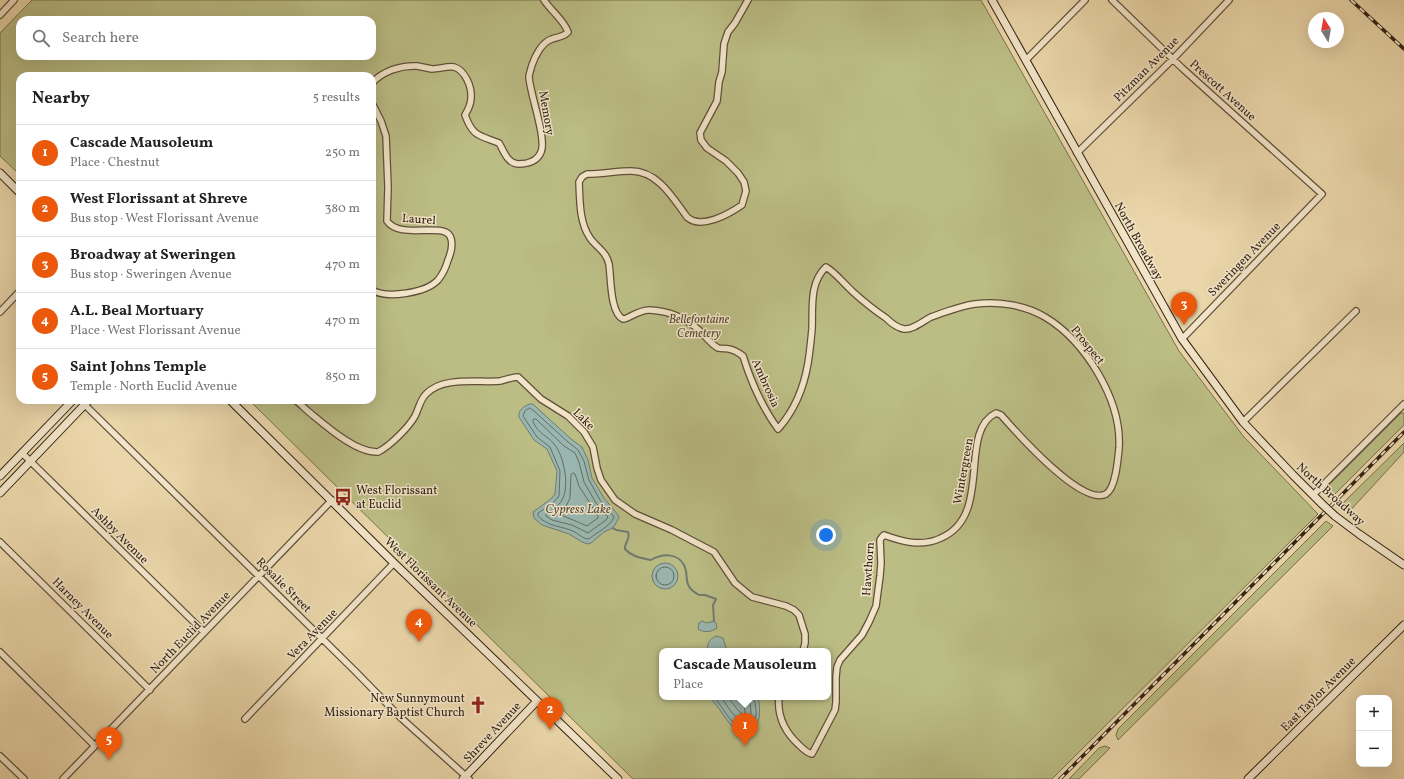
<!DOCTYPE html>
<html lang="en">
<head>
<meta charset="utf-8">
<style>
  body { margin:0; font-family:Vollkorn,serif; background:#f2f2f2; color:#222 }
  .controls { position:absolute; right:12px; bottom:12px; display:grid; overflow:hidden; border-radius:8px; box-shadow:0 4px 16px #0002 }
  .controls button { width:36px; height:36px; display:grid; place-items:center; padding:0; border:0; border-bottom:1px solid #e0e0e0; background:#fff; color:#222; font:20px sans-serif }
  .compass { position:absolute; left:1308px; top:12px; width:36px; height:36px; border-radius:50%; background:#fff; box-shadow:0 4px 16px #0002; rotate:349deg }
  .you { position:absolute; left:826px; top:535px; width:14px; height:14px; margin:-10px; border:3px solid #fff; border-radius:50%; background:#1a73e8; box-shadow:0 0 0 6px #1a73e833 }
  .badge { display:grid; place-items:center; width:26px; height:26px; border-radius:50%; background:#ea580c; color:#fff; font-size:13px; font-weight:700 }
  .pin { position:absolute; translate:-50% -33px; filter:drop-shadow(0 1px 2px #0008) }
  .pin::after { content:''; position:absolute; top:21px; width:14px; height:12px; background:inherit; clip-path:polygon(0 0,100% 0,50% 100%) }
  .popup { position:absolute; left:659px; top:648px; width:172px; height:52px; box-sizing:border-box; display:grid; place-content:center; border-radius:8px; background:#fff; filter:drop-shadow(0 1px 3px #0005); font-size:13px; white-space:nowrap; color:#767676 }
  .popup b { font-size:15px; color:#222 }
  .popup::after { content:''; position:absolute; left:50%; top:100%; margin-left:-8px; border:8px solid transparent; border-top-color:#fff }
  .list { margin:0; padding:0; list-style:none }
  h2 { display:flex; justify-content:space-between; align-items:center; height:52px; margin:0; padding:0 16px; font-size:17px }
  h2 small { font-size:13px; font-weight:400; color:#767676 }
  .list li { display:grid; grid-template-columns:26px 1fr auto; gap:12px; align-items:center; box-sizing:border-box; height:56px; padding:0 16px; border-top:1px solid #e0e0e0 }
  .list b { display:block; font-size:15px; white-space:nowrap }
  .list p { margin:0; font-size:13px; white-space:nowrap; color:#767676 }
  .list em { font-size:13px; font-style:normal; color:#767676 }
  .icon { flex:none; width:22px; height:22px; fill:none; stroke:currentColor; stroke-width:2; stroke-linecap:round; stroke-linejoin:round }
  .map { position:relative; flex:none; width:1404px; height:779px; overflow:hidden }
  .search { position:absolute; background:#fff; box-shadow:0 4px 16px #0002; left:16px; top:16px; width:360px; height:44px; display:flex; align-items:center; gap:10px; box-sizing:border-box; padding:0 14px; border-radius:12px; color:#767676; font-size:15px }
  .panel { position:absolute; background:#fff; box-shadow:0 4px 16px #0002; left:16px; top:72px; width:360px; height:332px; border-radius:12px }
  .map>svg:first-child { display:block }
</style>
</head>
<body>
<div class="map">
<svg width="1404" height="779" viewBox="0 0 1404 779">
  <rect width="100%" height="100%" fill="#ead6aa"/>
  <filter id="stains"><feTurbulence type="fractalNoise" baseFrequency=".005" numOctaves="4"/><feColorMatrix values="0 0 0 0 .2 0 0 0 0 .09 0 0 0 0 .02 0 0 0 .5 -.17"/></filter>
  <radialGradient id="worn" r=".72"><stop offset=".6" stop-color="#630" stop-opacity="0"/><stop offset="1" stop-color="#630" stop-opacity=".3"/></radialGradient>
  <!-- green -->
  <path fill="#bbbd85" stroke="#77704c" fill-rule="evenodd" d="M32,0h949l198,351 65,86 74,77 -266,265h-419l-384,-379h123v-324h-352v99l-20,-19v-123zM20,20h352v36h-352zM662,651h166v46h-166z
    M1401,413h3v12l-72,72 -4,-5 1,-7z
    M1404,443v9l-56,61 -7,-8z
    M1326,521l7,5 -215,214 -2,-5 2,-6z
    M1105,746l5,2 -31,31h-10l30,-31z"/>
  <!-- water -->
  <path fill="#99b7b0" stroke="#707b71" d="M530,404h3l4,4 34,31 11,8 6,13 4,18 12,20 14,17 1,3 -6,10 -9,4 -13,11 -3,1 -6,-2 -13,-8 -27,-9 -8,-7 -1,-6 18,-13 4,-5 2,-23 -10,-22 -13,-9 -15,-23c-1,-7 5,-11 11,-13z
    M652 576a13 13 0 1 1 26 0a13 13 0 1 1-26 0Z
    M702,621l5,2 7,-2 2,2 1,5c-5,4 -13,5 -19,1l1,-6z
    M716,636l7,2 4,13h-19c-2,-7 2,-12 8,-15z
    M708,697h50c3,14 4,38 -18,35 -15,-8 -19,-26 -32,-35z"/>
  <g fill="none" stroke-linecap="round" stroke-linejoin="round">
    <!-- shore -->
    <path stroke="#666c62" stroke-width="1" d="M530,408l4,3 34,31 10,8 6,11 5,19 11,20 14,17c-3,9 -17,15 -25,22 -6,0 -9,-4 -14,-7 -12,-6 -27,-5 -37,-16v-3l15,-10 6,-7 1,-25 -10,-24 -13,-10 -14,-21 2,-5z
      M534,419h2l28,27 11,7 4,9 5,20 12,21 12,14 -2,3 -18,13 -16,-8 -20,-5 -6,-4v-2c6,-4 13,-8 16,-14 8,-13 2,-45 -8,-56 -7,-9 -15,-9 -21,-22z
      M573,473l2,1 4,12 19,30v2l-11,8 -28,-12 7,-8 4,-8 1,-23z
      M656 576a9 9 0 1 1 18 0a9 9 0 1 1-18 0Z
      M714,697c9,10 16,27 28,31 19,-4 14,-17 12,-31
      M721,697l11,16 11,10c12,-4 7,-16 6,-26
      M728,697l9,12 6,6 2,-3 -2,-15"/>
    <!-- stream -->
    <path stroke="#707b71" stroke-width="2" d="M613,528l3,2 12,2c3,7 -4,11 -3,17 7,8 16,9 26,11 10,-6 26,-8 33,5 6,12 -3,20 15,30h6l11,4 -3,6 1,16"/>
    <!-- street casing -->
    <g stroke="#614f39" stroke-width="8">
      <path id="street" d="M748,0l-13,23 -7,9 -4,12 -2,28 -3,10 -2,19 -17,32 1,7 6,8 19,13 12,12 6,9 2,9 -4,14c-13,9 -41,25 -55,12 -14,-19 -29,-46 -56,-46 -14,0 -29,3 -44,3l-5,3 -3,5c1,18 0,40 11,56 7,10 16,13 19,26 2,13 1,49 14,55 3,1 17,-10 27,-9 19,1 36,8 50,21 5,5 11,13 18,17 3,1 8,0 11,1 6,1 10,4 14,7 8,26 19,51 35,73 16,-18 26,-42 30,-66 2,-12 3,-23 4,-34 1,-21 -3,-46 14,-62 10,6 18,17 27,25 10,9 21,18 33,26 4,4 12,10 18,11 9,1 19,-8 27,-12 14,-5 29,-11 44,-13 23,-3 50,1 70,13 40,24 77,83 74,131 -1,10 -3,40 -13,46 -24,13 -90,-62 -105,-79l-5,-2c-39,19 -2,102 -55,125 -19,9 -38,4 -57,-3l-2,2 -2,3 1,23 -1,13 -4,30 -7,16 -7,13 -22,25 -3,7 -1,10v25l-1,8 -23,44c-5,-1 -9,-5 -13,-9 -14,-13 -22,-29 -20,-48
        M1112,0l70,68 140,126 -140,145
        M0,15l14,-15
        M1026,60l59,-60
        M372,83c11,-12 29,-18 45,-17 5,1 10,2 15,3 7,0 15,-3 22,-2 11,3 18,20 17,31 0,5 -3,12 -6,17 8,22 14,20 34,28 5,8 8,20 19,21 10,0 19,-2 23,-12 6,-13 -11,-58 -12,-75 0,-3 2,-8 3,-12 3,-9 10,-23 20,-26 5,-2 12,-2 16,-7 -4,-12 -17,-21 -24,-32
        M372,103l9,18 5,15 2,51 -1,34c13,19 55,1 63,15 4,8 1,17 -2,24 -2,7 -5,14 -10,20 -12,13 -51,19 -66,10
        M1077,153l96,-94 56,-59
        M0,312l20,-21
        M295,400c5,3 9,8 14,12 17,14 47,41 69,40 12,-6 31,-25 37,-36 4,-8 5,-16 11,-22 17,-18 52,-11 74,-13 6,-1 11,-4 18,-4l23,22 27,17 16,16 9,15 4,21 4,12 14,20 20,14 37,16 42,22 21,31 17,14 34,9 8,4 5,5 6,19v9l-2,8
        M85,405l269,265 46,47 69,62
        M1243,422l113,-111
        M22,453l182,179
        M1313,495l91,-91
        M0,542l150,148
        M0,652l95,94
        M245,719l149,-156
        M0,756l24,23
        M63,779l269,-279"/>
    </g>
    <!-- secondary casing -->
    <g stroke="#332213" stroke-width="9">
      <path id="secondary" d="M992,0l190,339 61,83 50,53 29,29
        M0,173l20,20
        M230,400l164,163 224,216
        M0,476l73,-76
        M0,493l89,-93
        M1335,516l24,18 45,31
        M463,779l74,-78
        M1248,779l156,-154"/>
    </g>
    <!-- street -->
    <use href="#street" stroke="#f1e4c8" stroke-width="5.5"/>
    <!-- secondary -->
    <use href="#secondary" stroke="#f1e4c8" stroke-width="7"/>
    <!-- rail casing -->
    <g stroke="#332213" stroke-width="3.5">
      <path id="rail" d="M1351,0l53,49
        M1060,779l344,-347"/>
    </g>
    <!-- rail -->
    <use href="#rail" stroke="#f1e4c8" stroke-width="2" stroke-dasharray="6" stroke-linecap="butt"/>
    <!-- secondary-bridge casing -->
    <g stroke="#332213" stroke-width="9" stroke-linecap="butt">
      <path id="secondary-bridge" d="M1322,504l13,12"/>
    </g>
    <!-- secondary-bridge -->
    <use href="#secondary-bridge" stroke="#f1e4c8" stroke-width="7"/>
  </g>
  <!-- icons -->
  <defs>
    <g id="bus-bare" transform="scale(1.38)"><path d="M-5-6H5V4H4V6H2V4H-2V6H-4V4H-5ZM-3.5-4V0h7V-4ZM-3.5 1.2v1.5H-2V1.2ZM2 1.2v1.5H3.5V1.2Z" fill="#8f2418" stroke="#f1e4c8" stroke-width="2.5" paint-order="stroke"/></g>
    <g id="church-bare" transform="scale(1.38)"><path d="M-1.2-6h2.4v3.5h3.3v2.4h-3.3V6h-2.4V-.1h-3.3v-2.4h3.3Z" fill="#8f2418" stroke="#f1e4c8" stroke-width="2.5" paint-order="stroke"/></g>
  </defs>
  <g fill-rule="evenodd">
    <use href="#bus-bare" x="343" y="497"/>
    <use href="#church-bare" x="478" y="705"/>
  </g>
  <g text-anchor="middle" stroke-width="3" stroke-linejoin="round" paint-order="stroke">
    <!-- street labels -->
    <g font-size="12" fill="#332213" stroke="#f1e4c8">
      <text transform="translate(1146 69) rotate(-45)" y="4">Pitzman Avenue</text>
      <text transform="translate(1223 90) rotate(42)" y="4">Prescott Avenue</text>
      <text transform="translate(547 113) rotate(80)" y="4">Memory</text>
      <text transform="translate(419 219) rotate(4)" y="4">Laurel</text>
      <text transform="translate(1139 241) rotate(61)" y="4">North Broadway</text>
      <text transform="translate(1244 259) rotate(-46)" y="4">Sweringen Avenue</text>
      <text transform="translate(1088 345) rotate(51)" y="4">Prospect</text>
      <text transform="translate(766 383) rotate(66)" y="4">Ambrosia</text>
      <text transform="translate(584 419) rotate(45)" y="4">Lake</text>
      <text transform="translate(963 471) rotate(-80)" y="4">Wintergreen</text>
      <text transform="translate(1331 494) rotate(42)" y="4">North Broadway</text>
      <text transform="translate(120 535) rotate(45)" y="4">Ashby Avenue</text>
      <text transform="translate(868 569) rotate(-86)" y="4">Hawthorn</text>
      <text transform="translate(431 582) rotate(44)" y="4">West Florissant Avenue</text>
      <text transform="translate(284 585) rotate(45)" y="4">Rosalie Street</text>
      <text transform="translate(83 608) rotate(45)" y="4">Harney Avenue</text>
      <text transform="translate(190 632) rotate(-46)" y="4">North Euclid Avenue</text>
      <text transform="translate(312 634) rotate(-46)" y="4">Vera Avenue</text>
      <text transform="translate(1318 694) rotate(-45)" y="4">East Taylor Avenue</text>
      <text transform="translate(492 732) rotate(-47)" y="4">Shreve Avenue</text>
    </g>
    <!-- park labels -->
    <g font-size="12" font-style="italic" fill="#554930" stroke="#f1e4c8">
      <text x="699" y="323">Bellefontaine<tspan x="699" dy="14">Cemetery</tspan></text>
    </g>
    <!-- poi labels -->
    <g font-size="12" fill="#332213" stroke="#f1e4c8" text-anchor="start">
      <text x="356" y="494">West Florissant<tspan x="356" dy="14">at Euclid</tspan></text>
      <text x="465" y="702" text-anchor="end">New Sunnymount<tspan x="465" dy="14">Missionary Baptist Church</tspan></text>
    </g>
    <!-- water labels -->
    <g font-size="13" font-style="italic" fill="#524f42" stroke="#f1e4c8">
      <text x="578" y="513">Cypress Lake</text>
    </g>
  </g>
  <rect width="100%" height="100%" filter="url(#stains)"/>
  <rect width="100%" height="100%" fill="url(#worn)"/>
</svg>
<div class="controls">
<button>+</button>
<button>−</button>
</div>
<svg class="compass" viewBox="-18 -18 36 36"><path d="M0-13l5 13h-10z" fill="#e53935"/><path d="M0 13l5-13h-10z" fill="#767676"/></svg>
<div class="you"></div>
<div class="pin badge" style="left:745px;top:746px">1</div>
<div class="popup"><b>Cascade Mausoleum</b>Place</div>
<div class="pin badge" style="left:550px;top:730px">2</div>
<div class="pin badge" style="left:1184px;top:325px">3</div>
<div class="pin badge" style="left:419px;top:642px">4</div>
<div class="pin badge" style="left:109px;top:760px">5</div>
<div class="search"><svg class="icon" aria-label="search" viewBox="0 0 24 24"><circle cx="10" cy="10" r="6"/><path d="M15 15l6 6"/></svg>Search here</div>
<section class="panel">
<h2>Nearby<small>5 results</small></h2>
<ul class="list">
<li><span class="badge">1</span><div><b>Cascade Mausoleum</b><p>Place · Chestnut</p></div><em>250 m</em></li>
<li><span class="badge">2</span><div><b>West Florissant at Shreve</b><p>Bus stop · West Florissant Avenue</p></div><em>380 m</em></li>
<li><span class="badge">3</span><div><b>Broadway at Sweringen</b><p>Bus stop · Sweringen Avenue</p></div><em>470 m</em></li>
<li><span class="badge">4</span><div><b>A.L. Beal Mortuary</b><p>Place · West Florissant Avenue</p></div><em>470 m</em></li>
<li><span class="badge">5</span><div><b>Saint Johns Temple</b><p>Temple · North Euclid Avenue</p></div><em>850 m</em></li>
</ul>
</section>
</div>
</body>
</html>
